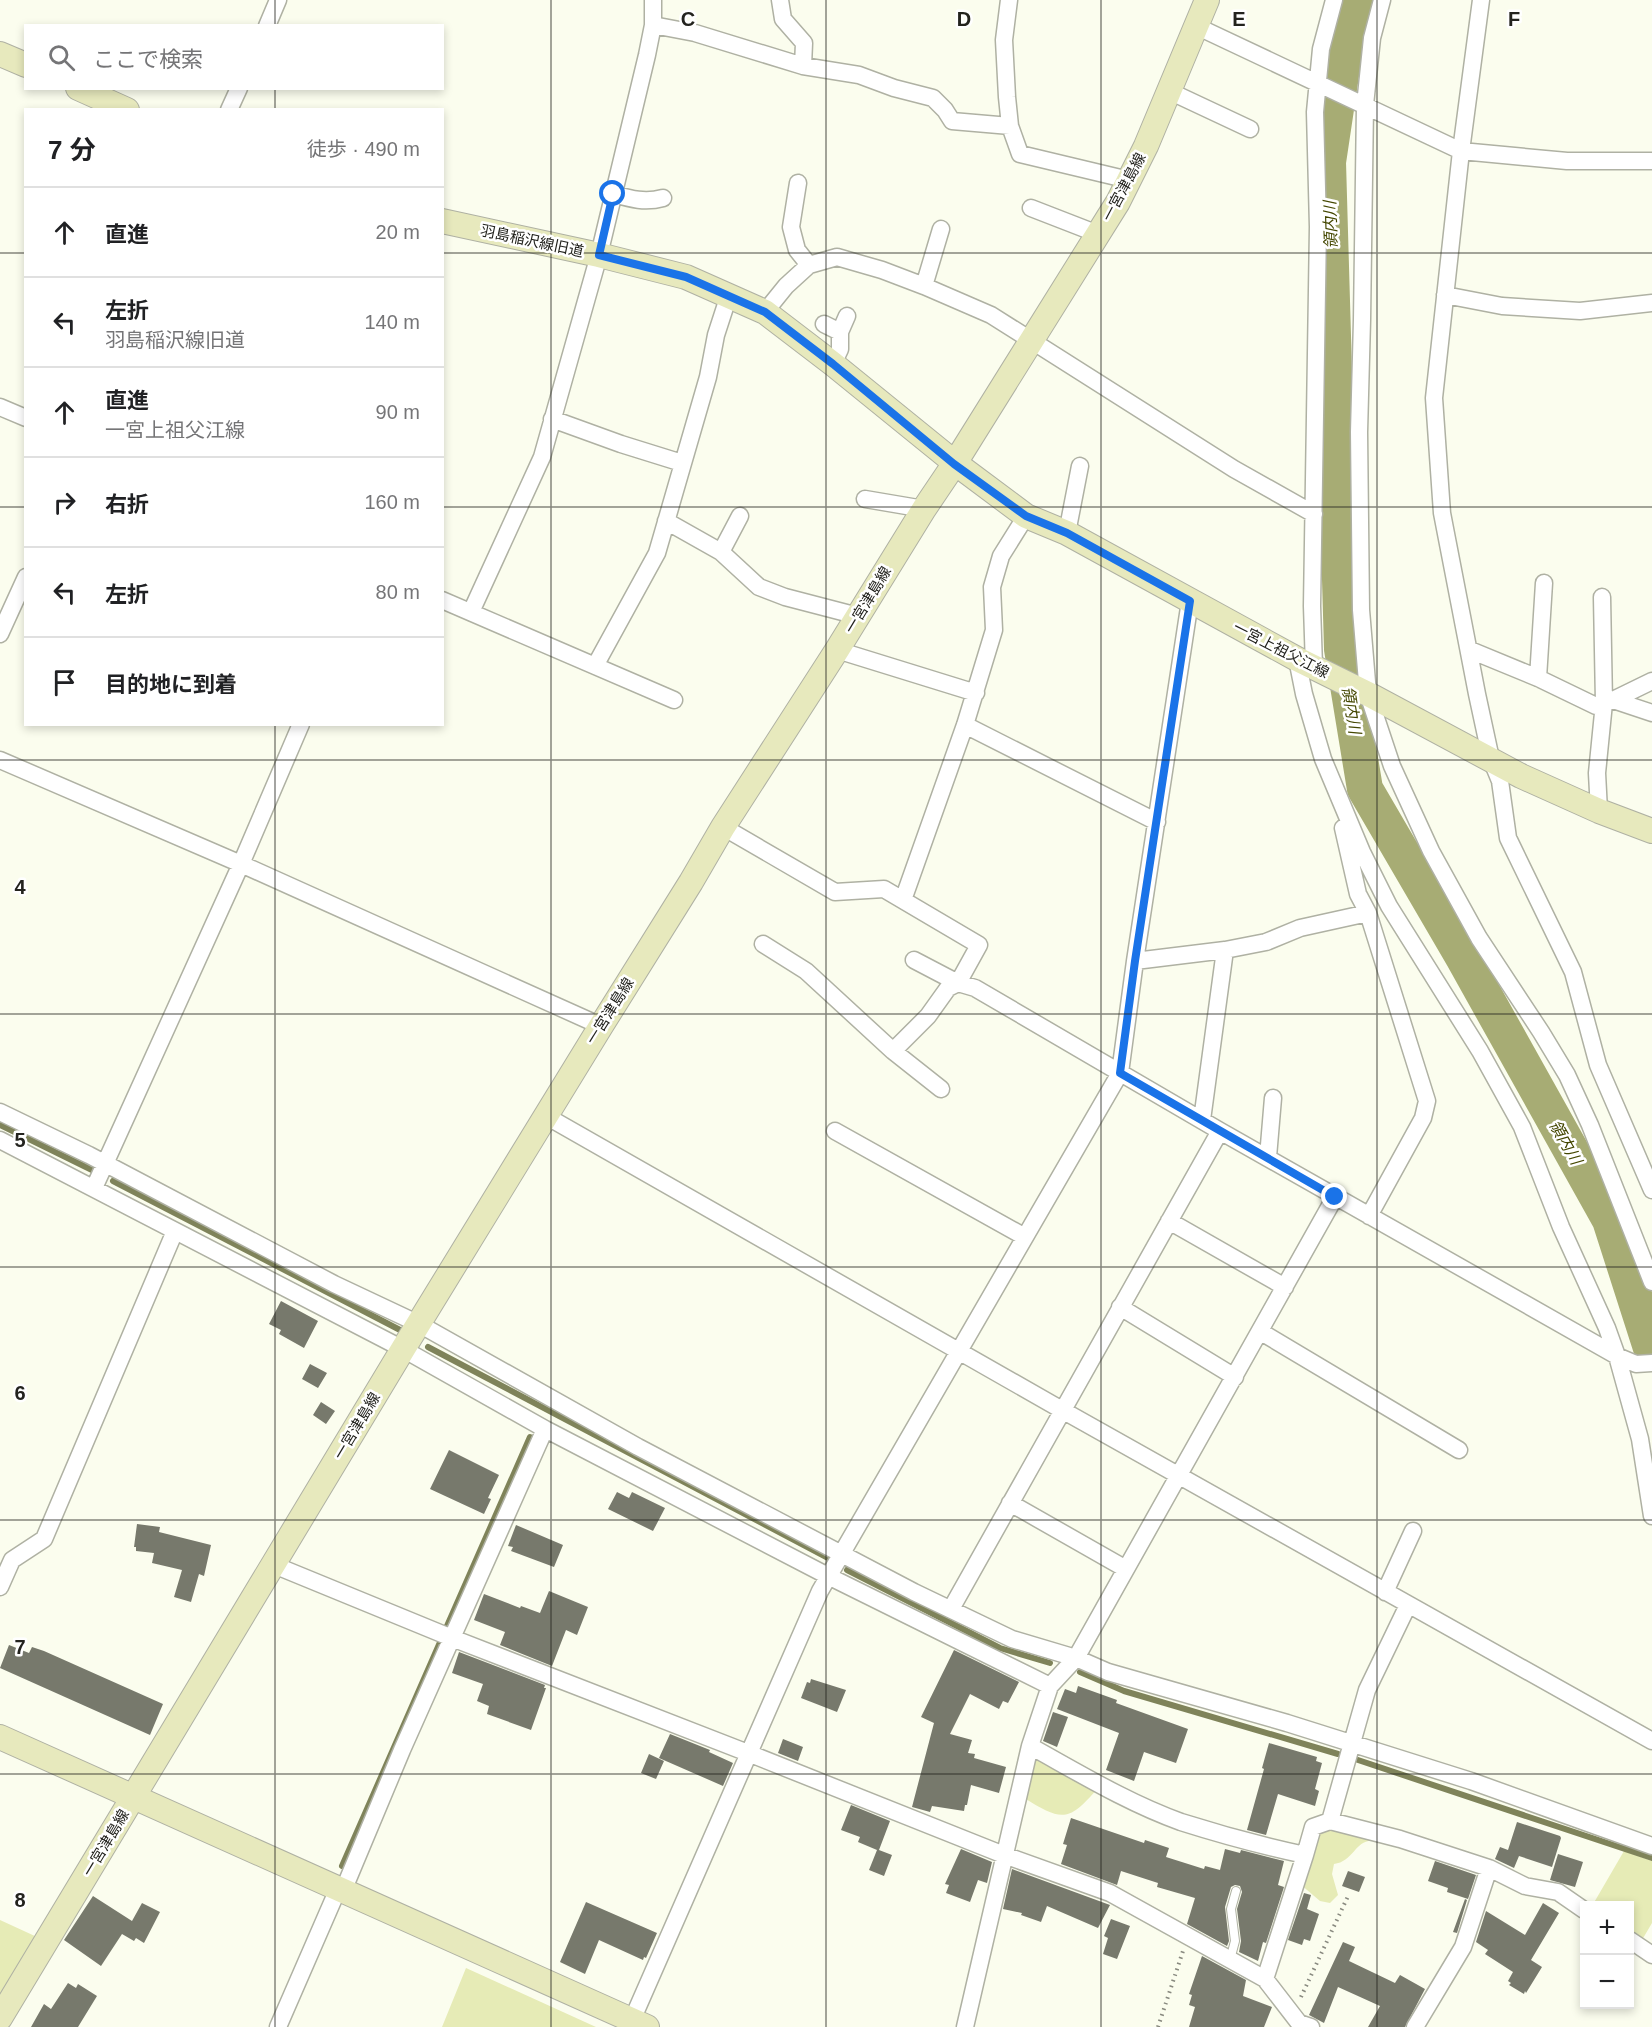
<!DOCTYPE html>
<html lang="ja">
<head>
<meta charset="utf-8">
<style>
  body { margin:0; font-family:Helvetica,"Noto Sans JP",sans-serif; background:#f6f6f6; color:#202124 }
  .controls { position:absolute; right:18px; bottom:18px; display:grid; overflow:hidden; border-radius:0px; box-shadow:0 3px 9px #0003 }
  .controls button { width:54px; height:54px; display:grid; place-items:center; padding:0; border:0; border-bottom:2px solid #e0e0e0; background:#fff; color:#202124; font:30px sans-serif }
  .stop { position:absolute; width:18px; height:18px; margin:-14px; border:4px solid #1a73e8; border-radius:50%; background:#fff }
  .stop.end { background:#1a73e8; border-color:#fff; box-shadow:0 2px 6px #0008 }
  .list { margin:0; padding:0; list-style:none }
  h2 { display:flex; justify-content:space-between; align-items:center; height:78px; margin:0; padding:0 24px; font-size:26px }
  h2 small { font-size:20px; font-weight:400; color:#757577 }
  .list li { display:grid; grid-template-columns:39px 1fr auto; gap:18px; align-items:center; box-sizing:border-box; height:90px; padding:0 24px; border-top:2px solid #e0e0e0 }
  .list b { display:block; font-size:22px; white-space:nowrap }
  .list p { margin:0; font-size:20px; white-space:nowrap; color:#757577 }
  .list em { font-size:20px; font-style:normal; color:#757577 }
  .icon { flex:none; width:33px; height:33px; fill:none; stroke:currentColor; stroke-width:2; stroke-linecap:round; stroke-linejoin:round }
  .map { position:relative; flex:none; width:1652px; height:2027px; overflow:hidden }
  .search { position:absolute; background:#fff; box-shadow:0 3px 9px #0003; left:24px; top:24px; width:420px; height:66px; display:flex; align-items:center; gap:15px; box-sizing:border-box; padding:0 21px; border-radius:0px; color:#757577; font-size:22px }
  .panel { position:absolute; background:#fff; box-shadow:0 3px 9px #0003; left:24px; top:108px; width:420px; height:618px; border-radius:0px }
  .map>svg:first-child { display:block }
</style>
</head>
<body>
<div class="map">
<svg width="1652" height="2027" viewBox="0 0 1652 2027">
  <rect width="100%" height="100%" fill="#fbfdee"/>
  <!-- green -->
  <path fill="#e6ebb6" d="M1037,1757l61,31c-30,35 -36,33 -74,10l8,-40z
    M1329,1825l52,13 -3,4c-22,-7 -23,20 -44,22l-2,10 6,21 -8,8 -10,-2 -20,-17 16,-51z
    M1624,1851l28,10v62l-10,17 -12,-8v-26h-38z
    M0,1920l37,17 -37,63z
    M466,1968l130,59h-154z"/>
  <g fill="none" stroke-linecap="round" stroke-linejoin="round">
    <!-- stream -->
    <path stroke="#7f835a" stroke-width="6" d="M0,1125l96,47
      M113,1181l289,150
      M428,1347l404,213
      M847,1570l153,78 50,15
      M447,1626l83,-189
      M1080,1672l44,19 214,63
      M1355,1759l297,99
      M342,1866l99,-226"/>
    <!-- river -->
    <path stroke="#a7ac74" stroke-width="36" d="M1357,0l-13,55 -16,107 14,487 23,140 98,168 147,263 42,131"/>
  </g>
  <!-- building -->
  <path fill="#77796c" d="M281,1301l37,20 -14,27 -25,-14 2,-4 -12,-6z
    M310,1364l17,9 -9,15 -16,-9z
    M321,1402l14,9 -9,13 -13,-9z
    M449,1450l50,25 -11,23 3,1 -7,15 -54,-25z
    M617,1492l12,6 3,-6 33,16 -12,23 -45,-22z
    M137,1524l23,3 -1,5 52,13 -7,31 -5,-2 -8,28 -17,-5 8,-27 -30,-7 2,-10 -18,-2v-4h-2z
    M516,1525l47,20 -9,22 -43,-16 2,-4 -5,-1z
    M549,1591l39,16 -11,28 -11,-5 -14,36 -52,-21 5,-13 -31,-12 10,-26 36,14 1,-2 19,7z
    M9,1645l20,8 3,-6 12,4 119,53 -13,31 -150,-67z
    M954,1650l65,32 -11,21 -5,-2 -4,8 -29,-15 -20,40 22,6 -4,13 7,1 -1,4 32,9 -7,26 -28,-8 -4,20h-2l-1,6 -32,-5 -2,6 -18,-5 22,-84 -13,-6z
    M459,1652l86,33 -1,3h2l-15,42 -44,-16 2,-8 -12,-5 6,-17 -31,-11z
    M811,1679l35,11 -9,22 -36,-14 6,-16 3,1z
    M1078,1686l39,14 -1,3 72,26 -12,34 -32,-11 -10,29 -28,-11 13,-37 -62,-24 8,-20 11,4z
    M1053,1712l15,5 -11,30 -14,-6z
    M670,1734l40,16 -1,2 24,11 -10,23 -64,-28z
    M783,1739l20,8 -5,14 -20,-8z
    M1269,1743l48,14 -1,4 6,2 -7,26 4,2 -4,15 -37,-12 -12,41 -19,-5 17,-61 -2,-1z
    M649,1754l15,7 -8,18 -15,-6z
    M851,1805l39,16 -11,29 13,5 -8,21 -15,-6 8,-20 -19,-8 2,-5 -19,-7z
    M1071,1818l73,25 1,-3 24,8 -3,9 38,12 1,-3 15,4 5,-21 15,4 1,-3 43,11 -6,24 6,2 -18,56 -3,-1 -5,19 -19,-9 2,-11 -4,-32 5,-17 -2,-6 -5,-1 -4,2 -6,20 4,34 -2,5 -40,-22 8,-26 -38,-11 1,-4 -37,-12 -4,14 -56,-21 6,-19 -4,-1z
    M1517,1822l43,14 1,2 -9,29 -33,-11 -5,12 -19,-9 5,-12 8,3z
    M961,1849l31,13 -5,21 -9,-3 -8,22 -24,-9 3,-8 -4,-1z
    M1558,1854l25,8 -8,25 -25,-7z
    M1435,1861l41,14 -8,24 -21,-7 1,-4 -20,-7z
    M1012,1869l98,36 -12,23 -51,-22 -6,16 -20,-7 1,-2 -19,-4z
    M1348,1871l17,6 -6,15 -17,-6z
    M1304,1893l7,2 -4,14 12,5 -9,27 -6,-2 -2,6 -14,-5z
    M93,1896l39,25 10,-18 18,9 -16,31 -8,-5 -2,3 -12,-7 -21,32 -37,-26z
    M1465,1899l2,1 -10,33 -4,-1z
    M586,1902l71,31 -11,25 -2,-1 -1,3 -44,-20 -14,34 -25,-12z
    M1543,1903l16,10 -28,47 11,7 -16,26 -1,-2 -1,3 -15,-9 2,-2 -3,-2 5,-9 -28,-18 3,-4 -12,-8 10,-31 39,24z
    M1111,1919l19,7 -13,33 -14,-5 5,-16 -4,-2z
    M1343,1942l12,5 -6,14 46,22 5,-8 25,14 -20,38h-37l12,-21 -42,-19 -14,36 -15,-8z
    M1202,1956l44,24 -3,16 29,11 -8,20h-75l6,-20 -6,-2 3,-10 -3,-1z
    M68,1983l8,5 2,-4 19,12 -19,31h-47l13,-23 7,5z"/>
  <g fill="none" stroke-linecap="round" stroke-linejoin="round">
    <!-- lane casing -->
    <g stroke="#afb1a3" stroke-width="10">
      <path id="lane" d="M1230,1960l5,-19 -4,-32 5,-18"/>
    </g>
    <!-- street casing -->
    <g stroke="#afb1a3" stroke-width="19">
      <path id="street" d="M780,0l3,19 21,24 -1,23
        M1009,0l-5,40 3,57 3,29 10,28 109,26
        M1382,0l-10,38 -7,67 -3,215 -3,112 2,178 7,84 24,72 39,85 48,87 62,94 26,43 23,50 62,157
        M1481,0l-20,151 -27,247 8,115 35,181 14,65 9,22 8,57 65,134 25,93 54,125
        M653,25l42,8 108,33 56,9 35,13 39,10 12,12 7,11 58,5
        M267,26l11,-26
        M1196,26l265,125 106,10h85
        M1169,91l81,38
        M229,110l10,-22
        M798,183l-7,44 6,23 12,15
        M613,194c18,5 32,9 50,4
        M1031,208l67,26
        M924,286l17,-57
        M1445,295l57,11 78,5 72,-8
        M765,312l21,-26 23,-21 28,-8 45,13 42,16 67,29 243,154 80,45
        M824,324l16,8
        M833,364l7,-15v-17l7,-16
        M0,407l26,11
        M552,419l69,25 61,19
        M865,499l59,10
        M666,521l55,31 38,35 26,10 73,19
        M1067,533l13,-67
        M721,552l19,-36
        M442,600l232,100
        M471,612l71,-155 57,-202 48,-200 6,-30v-25
        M0,634l26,-57
        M837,650l139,43
        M1470,650l68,28 58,28 17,-6 39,-19
        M1297,659l7,35 19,65 39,93 27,54 91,145 42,76 39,100 46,101 10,28 23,83 12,77
        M595,666l62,-113 51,-176 8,-42 13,-40
        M1314,667l-2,-61 6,-379 -3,-115 6,-63 13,-49
        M1538,678l6,-95
        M1613,700l39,13
        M965,725l192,97
        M0,760l241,104 360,162
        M1599,811l-2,-38 7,-70 -2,-106
        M723,827l112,65 49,-3 95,56 -21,38 17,5 245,143 397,225 19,8 16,-1
        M1343,828l15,66 10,19 59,188 -4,17 -54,98
        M903,900l62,-175 29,-95 -2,-43 9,-31 25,-40
        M763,944l43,27 87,80 48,38
        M914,960l44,23
        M1135,961l90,-11 41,-8 34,-14 68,-15
        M893,1051l35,-35 20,-28 10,-5
        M0,1112l89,43 245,129 85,40 219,123 276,145 98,47 64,19 32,14 179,51 184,58 181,65
        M546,1116l516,294 590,331
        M1202,1120l23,-170
        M835,1131l190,106
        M0,1140l403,209 142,80 283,147 222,110
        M1268,1157l5,-59
        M94,1188l147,-324 60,-140
        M1169,1221l116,66
        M1120,1307l115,70
        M1261,1332l198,118
        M1010,1503l116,66
        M274,1565l178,73 296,115 256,102 106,38 155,86 34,44 12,4
        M0,1587l12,-27 32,-21 131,-308
        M1385,1592l28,-61
        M951,1609l269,-478
        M1030,1746c49,27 98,57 151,76 41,13 82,24 124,33l8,-28 17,-6 70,18 89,29 36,18 33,6 26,18
        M1330,1821l37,-131 41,-85
        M343,1891l59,-141 143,-321
        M1630,1940l22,15
        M1265,1979l40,-124
        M278,2027l60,-138
        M629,2027l191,-436 300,-518 15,-112 55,-360
        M965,2027l65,-281 20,-60 26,-28 259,-461
        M1415,2027l48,-80 26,-79"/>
    </g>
    <!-- secondary casing -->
    <g stroke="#afb1a3" stroke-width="26">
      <path id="secondary" d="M0,54l26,11
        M78,88l49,22
        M442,221l157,34 87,22 79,35 68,52 122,99 71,53 41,17 230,126 71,35 153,82 78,35 53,20
        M0,1737l647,290
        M0,2018l403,-669 198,-323 90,-144 32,-55 114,-177 87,-141 31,-46 163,-261 28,-56 61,-146"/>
    </g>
    <!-- path -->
    <path stroke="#88897f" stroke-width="4" stroke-dasharray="1.5 4.5" stroke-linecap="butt" d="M1301,1997l48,-103
      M1158,2027l25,-76"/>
    <!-- lane -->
    <use href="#lane" stroke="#fff" stroke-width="8"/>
    <!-- street -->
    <use href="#street" stroke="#fff" stroke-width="16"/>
    <!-- secondary -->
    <use href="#secondary" stroke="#e7e9bd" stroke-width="24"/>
  </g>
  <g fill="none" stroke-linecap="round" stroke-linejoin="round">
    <!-- route -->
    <path stroke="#1a73e8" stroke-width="8" d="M613,194l-14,61 87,22 79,35 68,52 121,100 72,52 41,17 123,68 -55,360 -15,112 215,124"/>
  </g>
  <!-- grid -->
  <path fill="none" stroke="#23231e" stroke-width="1.5" stroke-opacity="0.55" d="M275,0v26M551,0v2027M826,0v2027M1101,0v2027M1377,0v2027M275,88v22M0,253h26M442,253h1210M0,507h26M442,507h1210M275,724v1303M0,760h1652M0,1014h1652M0,1267h1652M0,1520h1652M0,1774h1652"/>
  <g text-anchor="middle" stroke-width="5" stroke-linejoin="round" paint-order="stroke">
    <!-- street labels -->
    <g font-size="15" fill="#23231e" stroke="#fff">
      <text transform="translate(1124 187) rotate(-62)" y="5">一宮津島線</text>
      <text transform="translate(532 241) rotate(12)" y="5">羽島稲沢線旧道</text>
      <text transform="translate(868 600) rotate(-59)" y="5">一宮津島線</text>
      <text transform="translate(1281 650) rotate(27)" y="5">一宮上祖父江線</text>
      <text transform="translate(610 1011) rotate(-58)" y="5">一宮津島線</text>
      <text transform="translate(357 1426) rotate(-59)" y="5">一宮津島線</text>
      <text transform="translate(106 1843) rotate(-59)" y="5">一宮津島線</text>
    </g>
    <!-- water labels -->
    <g font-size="16" font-style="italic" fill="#444701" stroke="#fff">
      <text transform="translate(1330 225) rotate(-92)" y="6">領内川</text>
      <text transform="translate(1352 710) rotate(81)" y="6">領内川</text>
      <text transform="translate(1566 1142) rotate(60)" y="6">領内川</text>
    </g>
  </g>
  <g font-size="20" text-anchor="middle" font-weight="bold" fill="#23231e" stroke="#fff" stroke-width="5" stroke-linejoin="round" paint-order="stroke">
    <text x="688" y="26">C</text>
    <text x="964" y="26">D</text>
    <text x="1239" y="26">E</text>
    <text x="1514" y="26">F</text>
    <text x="20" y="894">4</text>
    <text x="20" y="1147">5</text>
    <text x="20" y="1400">6</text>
    <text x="20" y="1654">7</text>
    <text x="20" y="1907">8</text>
  </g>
</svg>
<div class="controls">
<button>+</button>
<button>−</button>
</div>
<div class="stop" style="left:613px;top:194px"></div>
<div class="stop end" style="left:1335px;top:1197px"></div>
<div class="search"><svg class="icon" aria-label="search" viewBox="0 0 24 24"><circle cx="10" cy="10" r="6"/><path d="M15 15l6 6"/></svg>ここで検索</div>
<section class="panel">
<h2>7 分<small>徒歩 · 490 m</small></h2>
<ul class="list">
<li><svg class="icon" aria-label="ahead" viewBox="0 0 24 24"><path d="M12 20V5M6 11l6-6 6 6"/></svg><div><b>直進</b></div><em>20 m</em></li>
<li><svg class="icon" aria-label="left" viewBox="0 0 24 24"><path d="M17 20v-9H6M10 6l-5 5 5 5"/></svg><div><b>左折</b><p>羽島稲沢線旧道</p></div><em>140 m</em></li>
<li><svg class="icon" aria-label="ahead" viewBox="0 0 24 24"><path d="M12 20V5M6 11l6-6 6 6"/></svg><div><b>直進</b><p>一宮上祖父江線</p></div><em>90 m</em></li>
<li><svg class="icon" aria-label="right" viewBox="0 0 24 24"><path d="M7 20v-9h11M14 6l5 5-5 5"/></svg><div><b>右折</b></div><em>160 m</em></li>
<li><svg class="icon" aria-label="left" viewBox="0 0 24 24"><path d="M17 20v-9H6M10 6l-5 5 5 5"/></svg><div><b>左折</b></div><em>80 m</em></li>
<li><svg class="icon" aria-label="arrive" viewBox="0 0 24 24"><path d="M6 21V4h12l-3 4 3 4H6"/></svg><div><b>目的地に到着</b></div></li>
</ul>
</section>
</div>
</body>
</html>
